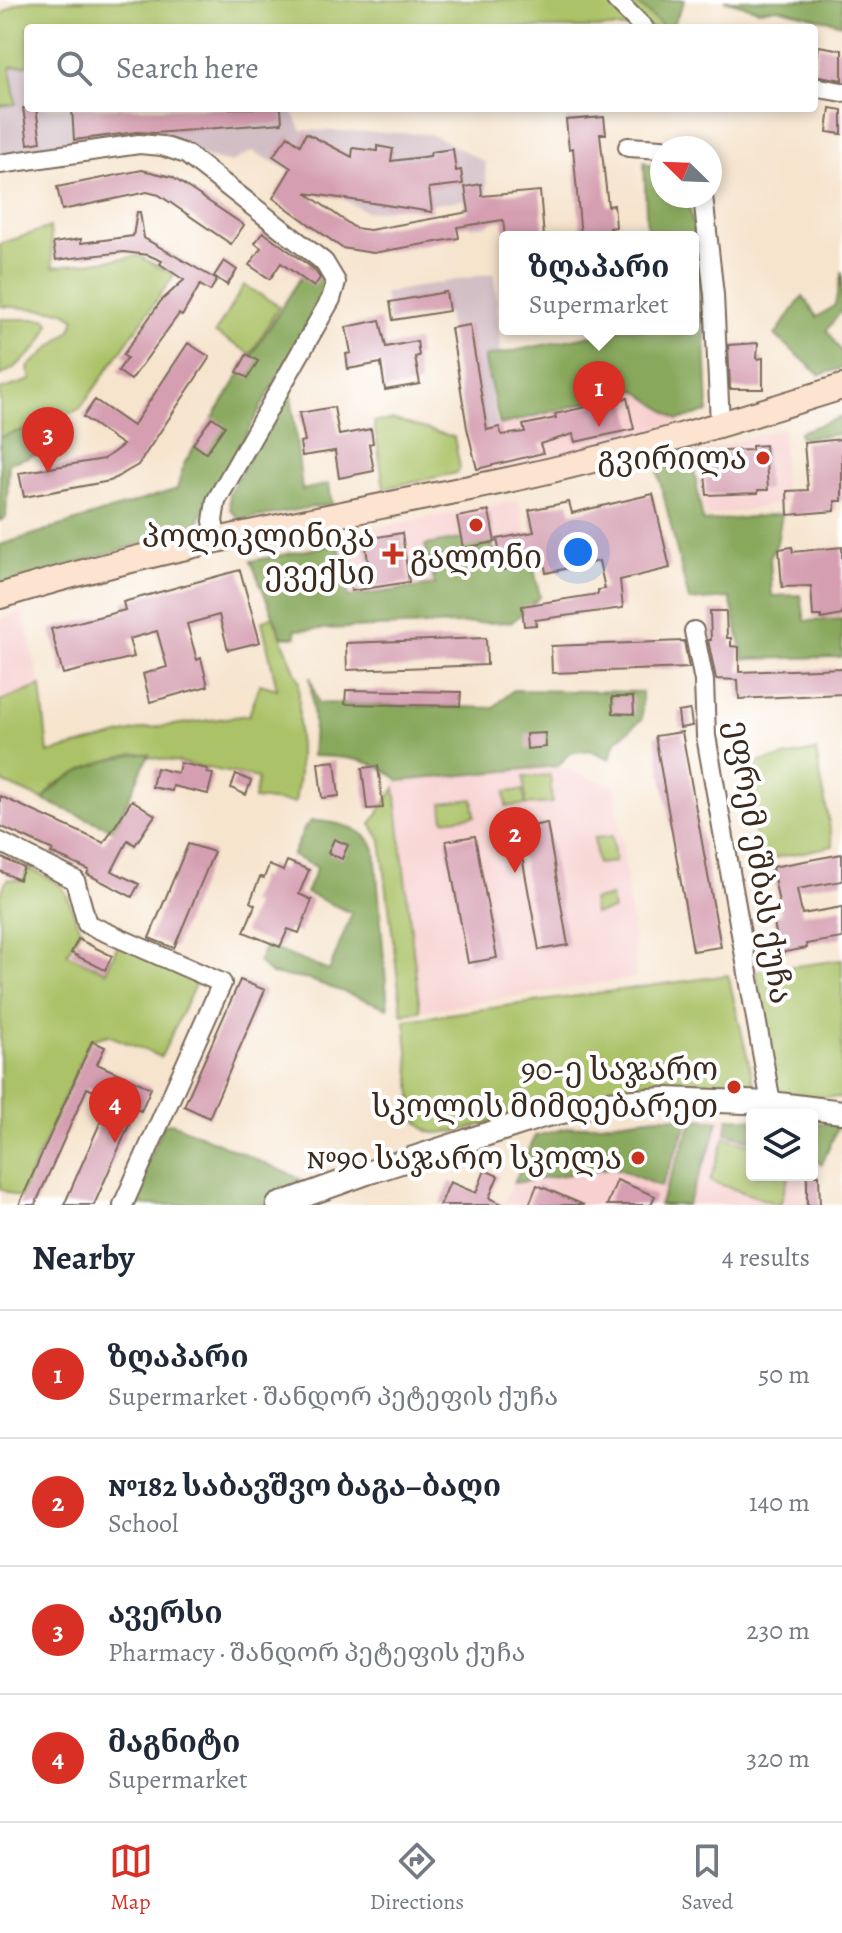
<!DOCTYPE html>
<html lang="en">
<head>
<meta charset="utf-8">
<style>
  body { margin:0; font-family:Alegreya,"Noto Serif Georgian",serif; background:#f6f6f7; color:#1f2937 }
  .controls { position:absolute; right:24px; bottom:24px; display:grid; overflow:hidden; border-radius:8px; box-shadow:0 4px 12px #0003 }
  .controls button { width:72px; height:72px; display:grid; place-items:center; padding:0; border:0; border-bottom:2px solid #e0e1e3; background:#fff; color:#1f2937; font:40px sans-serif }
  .compass { position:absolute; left:650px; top:136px; width:72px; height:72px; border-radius:50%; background:#fff; box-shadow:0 4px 12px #0003; rotate:293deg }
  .you { position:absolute; left:578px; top:552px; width:28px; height:28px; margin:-20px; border:6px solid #fff; border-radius:50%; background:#1a73e8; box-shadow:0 0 0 12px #1a73e833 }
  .badge { display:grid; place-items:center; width:52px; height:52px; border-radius:50%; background:#d93025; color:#fff; font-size:26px; font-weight:700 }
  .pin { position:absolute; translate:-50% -66px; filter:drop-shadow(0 2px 4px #0008) }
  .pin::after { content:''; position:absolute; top:42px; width:28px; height:24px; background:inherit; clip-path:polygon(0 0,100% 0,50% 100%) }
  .popup { position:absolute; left:499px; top:231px; width:200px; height:104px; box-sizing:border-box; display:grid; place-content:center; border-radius:8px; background:#fff; filter:drop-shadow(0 2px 6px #0005); font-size:26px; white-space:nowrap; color:#747a83 }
  .popup b { font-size:30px; color:#1f2937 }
  .popup::after { content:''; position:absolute; left:50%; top:100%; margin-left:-16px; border:16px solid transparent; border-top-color:#fff }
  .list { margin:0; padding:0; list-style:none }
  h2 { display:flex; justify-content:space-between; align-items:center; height:104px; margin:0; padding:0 32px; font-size:34px }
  h2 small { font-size:26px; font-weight:400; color:#747a83 }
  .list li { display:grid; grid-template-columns:52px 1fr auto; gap:24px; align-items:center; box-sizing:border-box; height:128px; padding:0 32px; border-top:2px solid #e0e1e3 }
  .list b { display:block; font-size:30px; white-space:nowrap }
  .list p { margin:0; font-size:26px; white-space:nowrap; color:#747a83 }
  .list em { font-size:26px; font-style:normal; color:#747a83 }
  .icon { flex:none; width:44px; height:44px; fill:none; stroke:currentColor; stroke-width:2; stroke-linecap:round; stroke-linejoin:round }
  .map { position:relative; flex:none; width:842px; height:1205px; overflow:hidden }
  .search { position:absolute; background:#fff; box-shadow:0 4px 12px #0003; left:24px; right:24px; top:24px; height:88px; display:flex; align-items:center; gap:20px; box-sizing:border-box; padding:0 28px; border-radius:8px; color:#747a83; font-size:30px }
  .sheet { height:616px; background:#fff }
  nav { display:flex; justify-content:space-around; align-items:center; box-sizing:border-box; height:112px; border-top:2px solid #e0e1e3; background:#fff; font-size:22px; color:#747a83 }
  nav a { display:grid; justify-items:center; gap:4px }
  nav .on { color:#d93025 }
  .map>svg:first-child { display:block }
</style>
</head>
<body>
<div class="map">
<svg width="842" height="1205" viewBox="0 0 842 1205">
  <rect width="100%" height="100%" fill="#fff"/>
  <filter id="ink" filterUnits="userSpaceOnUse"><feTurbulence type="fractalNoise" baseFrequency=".0125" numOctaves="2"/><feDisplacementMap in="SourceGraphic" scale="16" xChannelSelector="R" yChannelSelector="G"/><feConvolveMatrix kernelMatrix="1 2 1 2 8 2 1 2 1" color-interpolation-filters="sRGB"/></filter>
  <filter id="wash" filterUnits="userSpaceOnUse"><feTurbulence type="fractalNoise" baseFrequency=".006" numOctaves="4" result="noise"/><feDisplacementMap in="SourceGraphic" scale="32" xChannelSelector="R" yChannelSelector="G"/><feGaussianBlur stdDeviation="1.8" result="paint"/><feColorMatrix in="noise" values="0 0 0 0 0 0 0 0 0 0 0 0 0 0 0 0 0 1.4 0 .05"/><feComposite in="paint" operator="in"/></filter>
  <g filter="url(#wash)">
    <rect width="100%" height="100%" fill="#f6e4cd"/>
    <!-- built -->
    <path fill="#f7d0cf" d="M647,383l35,41 -202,50 -5,-2 -9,-38 31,-8 -1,-4 38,-13z
      M783,428l1,75 -78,14 -12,-63z
      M519,500l12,55 -35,6 -7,-27 -63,11 9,40 -88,12 -10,-62z
      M22,612l19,74 -41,15v-82z
      M558,766l57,21 21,171 -1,20 -215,33 -26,-229z
      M657,1115l71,3 -2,15 26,8v34h52v30h-301l30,-70 35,-9z"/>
    <!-- industrial -->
    <path fill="#d2bec5" d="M28,65v43h263l11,22 129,4 54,28 5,63 -20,2 -6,-27 -97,12 -115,-61 -21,12 -92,-22 -139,15v-50l16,-2 -6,-38z
      M494,273l7,81 -17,3 13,69 -31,8 -19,-122 -58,10 -5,-29z"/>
    <!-- green -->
    <path fill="#abc267" stroke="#737642" stroke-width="2" d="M31,0h602l32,28h-637v37l-18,2 6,37 -16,2v-91l17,-11z
      M50,227l3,40 86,-11 35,19 -94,134 -43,17 -37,11v-47l31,-10 -3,-13 43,-37 4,-11 -12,-8 -63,-5v-62z
      M244,285l35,21 -28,48 -36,-21z
      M0,319h46l3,4c-3,22 -30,43 -49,53z
      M394,420l60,17 6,31 -4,5 -72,15 -10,-66z
      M273,616l26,65v94l-4,28 -41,-4 4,-21 -122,-24 -46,13 -36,18 -11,15 -43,-19v-80l41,-15 7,67 95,-24 106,-14 11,-31 17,5 -15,-68z
      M816,751l17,95 -74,15 -16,-96z
      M550,775l2,28 -26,2 -2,-28z
      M395,788l25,223 -18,3 -21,-174 -10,-16z
      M524,790l1,15 -19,1 -1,-14z
      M473,799l2,17 -31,4 -2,-17z
      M612,836l3,26 -18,2 -3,-26z
      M27,868c10,5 27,10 35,19 9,11 10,29 19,41l-14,26 39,18 12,-28 81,32 -38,81 -53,-22 -18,5 -70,158 -20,-9v-294l7,-16 15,2z
      M611,897l2,13 -19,4 -2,-14z
      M842,960v138l-64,-5 -22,-122z
      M728,975l26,109 -2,10c-67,-4 -136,-10 -202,8 -35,10 -77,31 -113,31 -11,0 -17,-8 -23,-17l-9,-96z
      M725,1137l27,8v30h37l-9,30 -70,-24z"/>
    <!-- forest -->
    <path fill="#88a85c" stroke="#62693d" stroke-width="2" d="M633,0h52l-14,28h-6z
      M724,0h118v24l-65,-16 -18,2z
      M644,162l18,9v25h25l15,68 6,148 -30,8 -42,-30 -136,35 -16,-68 137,-28h72v-92h-46z
      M309,264l16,14 -1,15 -130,236 -194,56v-40l177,-56 7,-25z
      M842,271v39l-15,20 15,23v15l-22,7 -45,-40 28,-39 14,21 18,-12z
      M290,386l12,104 27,-6 3,20 -92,16 -10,-11 -1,-16z
      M842,417v17l-42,4 -1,-6z
      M37,426l7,26 -35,11 -3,54 -6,4v-84z
      M693,464l10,58 79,-8 -5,29 -7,15 2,38 29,-1 4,26 37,-2v38l-98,2 -14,-61 -41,3 -31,-129 6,-5z
      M489,534l8,27 34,-6 9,42 -28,25 -217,8 1,7h-14l-31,-76 88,-17 9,53 87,-12 -10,-40z
      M310,676l8,27 175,5 20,-18 129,2v27l-26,22 -6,18 -20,-9 -21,3 -11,13 -158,15c-27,-23 -54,-24 -88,-25l2,-32z
      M136,754h13l-35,76 -71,-30c21,-27 60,-40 93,-46z
      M311,821c22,0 55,6 64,28l13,159 -78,-28 -39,-6 -13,-12 8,-16 63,25 23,-58 -46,-20 11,-26 -25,-11 13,-29z
      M657,1117l33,1 -29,69 -47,-20 -100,16 21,-47 33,-8z
      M728,1118l24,1v22l-26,-8z
      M694,1119l24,2 -6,23 -25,61h-28z
      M812,1122l24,3 1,4 -15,35 -10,-4z
      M172,1123l127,55 3,4 -7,9 -35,14h-132l36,-81z"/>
    <g id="blocks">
      <!-- building -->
      <path fill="#d59fb1" d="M819,46l23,4v30l-28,-5z
        M23,108h13l5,34 -13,2z
        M72,108h209l1,15 -127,10 -18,-1 -63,8z
        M830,108l12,2v24l-15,-2z
        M604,117l2,17h-6l8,72 6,-1 2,22 -6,1 1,9h-30l-8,-89 -4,1 -3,-29z
        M306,133l46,24 1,-9 24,3v-5l16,3 -2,12 39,-5 1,-4 22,-3 3,22 5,-1 2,14 -34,4 3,24 -126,-19 49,35 15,2 99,-18 -4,-25 16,-3 1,12 58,-5 4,46h-39l-2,-17 -46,7 2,11 -86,15 -31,-5 -69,-50 18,-30 -18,-12 15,-20 12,9z
        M142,170l30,7 72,48 -13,19 -72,-49 -12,-3 -85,18 -5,-23z
        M137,212h3l4,26 73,42 -7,11 -10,-6 -18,31 -3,-2 -48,66 -13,-9 9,-13 -4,-3 38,-54 23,-21 -24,-16 2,-3 -14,-6 -24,-3 -68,8 -3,-17 28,-4v4l52,-7z
        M263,232l52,38 5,8 -6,9 -33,-24 -11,16 -21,-14 12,-17 -6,-5z
        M224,261l13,9 -10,15 -13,-9z
        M446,292l3,19 -56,9 -3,-18z
        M380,320l6,27 31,-6 2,15 -4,1 5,27 -35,6 -4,-27 -33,6 -2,-15 5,-1 -5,-26z
        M470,325l17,105 12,-3 3,8 23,-3 -2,-7 33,-7 -1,-4 72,-16 7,31 -59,13 -2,-8 -33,10 3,9 -66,16 -10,-41 -16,-100z
        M188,343l22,14 -72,108 -28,16 -86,16 -5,-24 85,-14 19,-14 -40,-28 12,-17 38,26z
        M758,343l-1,16 6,-1v31h-33l-2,-44z
        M247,354l11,7 -10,17 -11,-6z
        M334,407l5,28 32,-6 2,14 -4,1 5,27 -35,7 -4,-27 -33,5 -2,-14 5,-1 -6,-28z
        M212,417l13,9 -19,27 -13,-9z
        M842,439v62h-7v10l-47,4 -1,-24 21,-1 -4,-47z
        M765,445l3,45h-10v3l-51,2 -3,-33 22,-2 -1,-9 27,-1v-4z
        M653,494l17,74 -50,12 3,28 -88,12 1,5 -12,1 -2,-20 76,-12v-4l7,-1 -6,-28 -53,12 -2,-12 -41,9 -6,-31 37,-7 -5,-22 40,-8 3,11z
        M489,511l6,31 -32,6 -6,-31z
        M402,533l7,49 -58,9 -3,-18 21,-3 -4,-31z
        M792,547l1,5 49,-5v68l-21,4v-3h-8l-2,-30 -29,1 -3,-38z
        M240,570l20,72 -32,8 -9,-35 -32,9 10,36 4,-2 7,28 -58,16 -7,-28 24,-7 -10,-36 -28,8 5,18 -71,17 -12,-45 74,-19 -2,-8z
        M710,611h16l1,27h4v8l8,1v25l103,-4v26l-103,5 -1,-19 -22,-1 -8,-39h3z
        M486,638l1,27 -140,5 -1,-27z
        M684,641l5,27 -137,5 -1,-27z
        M346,690l115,2 -1,14 -115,-2z
        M612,697h21l1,17 -21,-1z
        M690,710l2,16 -12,2 -2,-16z
        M682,732l39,215 -28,4 -38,-215z
        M545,733l1,14 -19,2 -1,-15z
        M335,761l4,35 -17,2 -4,-35z
        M180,763l28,6 -1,4 6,1 -5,20 -35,-8 -1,5 -20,-4 4,-19 22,5z
        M378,766l5,42 -16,1 -5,-41z
        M236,774l15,7 -5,14 -15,-7z
        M0,796l104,47 28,-43 23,15 -20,30 -7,-5 -16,31 27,13 -7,13 -45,-23 2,-4 -38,-17 2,-3 -53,-24z
        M547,823l21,122 -29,5 -22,-121z
        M475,836l22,122 -29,5 -22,-122z
        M334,839l14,6 -6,14 -14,-6z
        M188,844l26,8 -40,96 -25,-10z
        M842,854v27l-45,8 5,25 40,-7v31l-36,6 1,4 -28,5 -6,-38 8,-1 -9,-47z
        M0,857l24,11 -5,12 -19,-9z
        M287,861l22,9 -10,24 13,6 -13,33 -11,-4 -8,18 -36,-15 11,-27 -5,-3 10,-25 4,1 5,-13 14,6z
        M78,939l34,17 -7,14 -34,-17z
        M240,980l25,10 -56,128 -25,-12z
        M92,1041l13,6 -8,17 54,24 -10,23 -5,-2 -42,96h-30l47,-107 -24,-10 -52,117h-16z
        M485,1170l13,6 -9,22 15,7h-64l10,-23 26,11z
        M807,1175h12l1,30h-13z
        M617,1180l38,16 -4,9h-44z
        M537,1185l47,20h-55z"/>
    </g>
  </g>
  <g filter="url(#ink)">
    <use href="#blocks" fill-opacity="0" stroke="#7c6b5b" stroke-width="2"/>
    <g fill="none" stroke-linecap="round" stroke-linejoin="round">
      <!-- minor casing -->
      <g stroke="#7c6b5b" stroke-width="22">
        <path id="minor" d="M616,0l28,28
          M814,87l28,5
          M628,147l34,2
          M0,164l139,-20 23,2 24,8 138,108 12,20 -5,17 -115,202 -3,20 4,19
          M703,196l11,99 6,129
          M694,631l10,50 2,55 65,367
          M0,842l75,38 12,44 135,59 -99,222"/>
      </g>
      <!-- tertiary casing -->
      <g stroke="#7c6b5b" stroke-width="26">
        <path id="tertiary" d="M278,1205l89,-32 176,-57 63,-13 59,-4 106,4 71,9"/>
      </g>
      <!-- secondary casing -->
      <g stroke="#7c6b5b" stroke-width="28">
        <path id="secondary" d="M0,596c165,-51 334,-79 503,-115 114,-24 227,-59 339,-94"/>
      </g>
      <!-- minor -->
      <use href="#minor" stroke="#fff" stroke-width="18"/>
      <!-- tertiary -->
      <use href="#tertiary" stroke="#fff" stroke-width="22"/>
      <!-- secondary -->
      <use href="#secondary" stroke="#fde4d1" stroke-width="24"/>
    </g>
  </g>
  <!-- markers -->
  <g fill="#c8321e" stroke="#fff" stroke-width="3">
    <circle cx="763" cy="458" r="8"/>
    <circle cx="476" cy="525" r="8"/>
    <path d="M389 542h8v8h8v8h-8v8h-8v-8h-8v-8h8z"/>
    <circle cx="734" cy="1087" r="8"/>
    <circle cx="638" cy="1158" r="8"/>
  </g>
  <g text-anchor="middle" stroke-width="8" stroke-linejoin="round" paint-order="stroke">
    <!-- poi labels -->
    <g font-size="32" fill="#3b2a1e" stroke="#fff" text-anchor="end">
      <text x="747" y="469">გვირილა</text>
      <text x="375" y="547">პოლიკლინიკა<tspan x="375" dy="37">ევექსი</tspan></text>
      <text x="476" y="568" text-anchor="middle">გალონი</text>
      <text x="718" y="1080">90-ე საჯარო<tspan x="718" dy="37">სკოლის მიმდებარეთ</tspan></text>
      <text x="622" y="1169">№90 საჯარო სკოლა</text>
    </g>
    <!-- street labels -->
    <g font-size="32" fill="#3b2a1e" stroke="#fff">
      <text transform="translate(760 862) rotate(81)" y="11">ეფრემ ეშბას ქუჩა</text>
    </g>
  </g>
</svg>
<div class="controls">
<button><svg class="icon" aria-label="layers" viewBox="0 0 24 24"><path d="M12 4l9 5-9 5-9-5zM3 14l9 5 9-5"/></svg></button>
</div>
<svg class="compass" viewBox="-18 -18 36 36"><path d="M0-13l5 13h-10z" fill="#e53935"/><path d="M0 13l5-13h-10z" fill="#747a83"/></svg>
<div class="you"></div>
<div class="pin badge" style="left:599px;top:427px">1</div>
<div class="popup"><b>ზღაპარი</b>Supermarket</div>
<div class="pin badge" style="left:515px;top:873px">2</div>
<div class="pin badge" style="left:48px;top:473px">3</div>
<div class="pin badge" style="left:115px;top:1143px">4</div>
<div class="search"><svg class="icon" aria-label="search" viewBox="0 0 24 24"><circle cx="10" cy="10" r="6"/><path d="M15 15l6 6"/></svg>Search here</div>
</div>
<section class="sheet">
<h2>Nearby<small>4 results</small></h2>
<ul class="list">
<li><span class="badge">1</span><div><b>ზღაპარი</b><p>Supermarket · შანდორ პეტეფის ქუჩა</p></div><em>50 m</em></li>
<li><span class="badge">2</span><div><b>№182 საბავშვო ბაგა–ბაღი</b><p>School</p></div><em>140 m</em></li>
<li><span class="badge">3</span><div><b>ავერსი</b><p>Pharmacy · შანდორ პეტეფის ქუჩა</p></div><em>230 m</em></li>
<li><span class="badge">4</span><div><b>მაგნიტი</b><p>Supermarket</p></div><em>320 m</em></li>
</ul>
</section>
<nav>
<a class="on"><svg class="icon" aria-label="map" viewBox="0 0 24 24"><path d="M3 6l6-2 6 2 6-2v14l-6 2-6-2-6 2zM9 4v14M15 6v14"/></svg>Map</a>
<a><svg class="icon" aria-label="directions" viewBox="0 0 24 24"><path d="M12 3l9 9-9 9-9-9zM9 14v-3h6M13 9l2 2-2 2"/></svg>Directions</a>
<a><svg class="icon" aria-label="saved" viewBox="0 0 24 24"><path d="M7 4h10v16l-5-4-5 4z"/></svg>Saved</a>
</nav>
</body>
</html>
